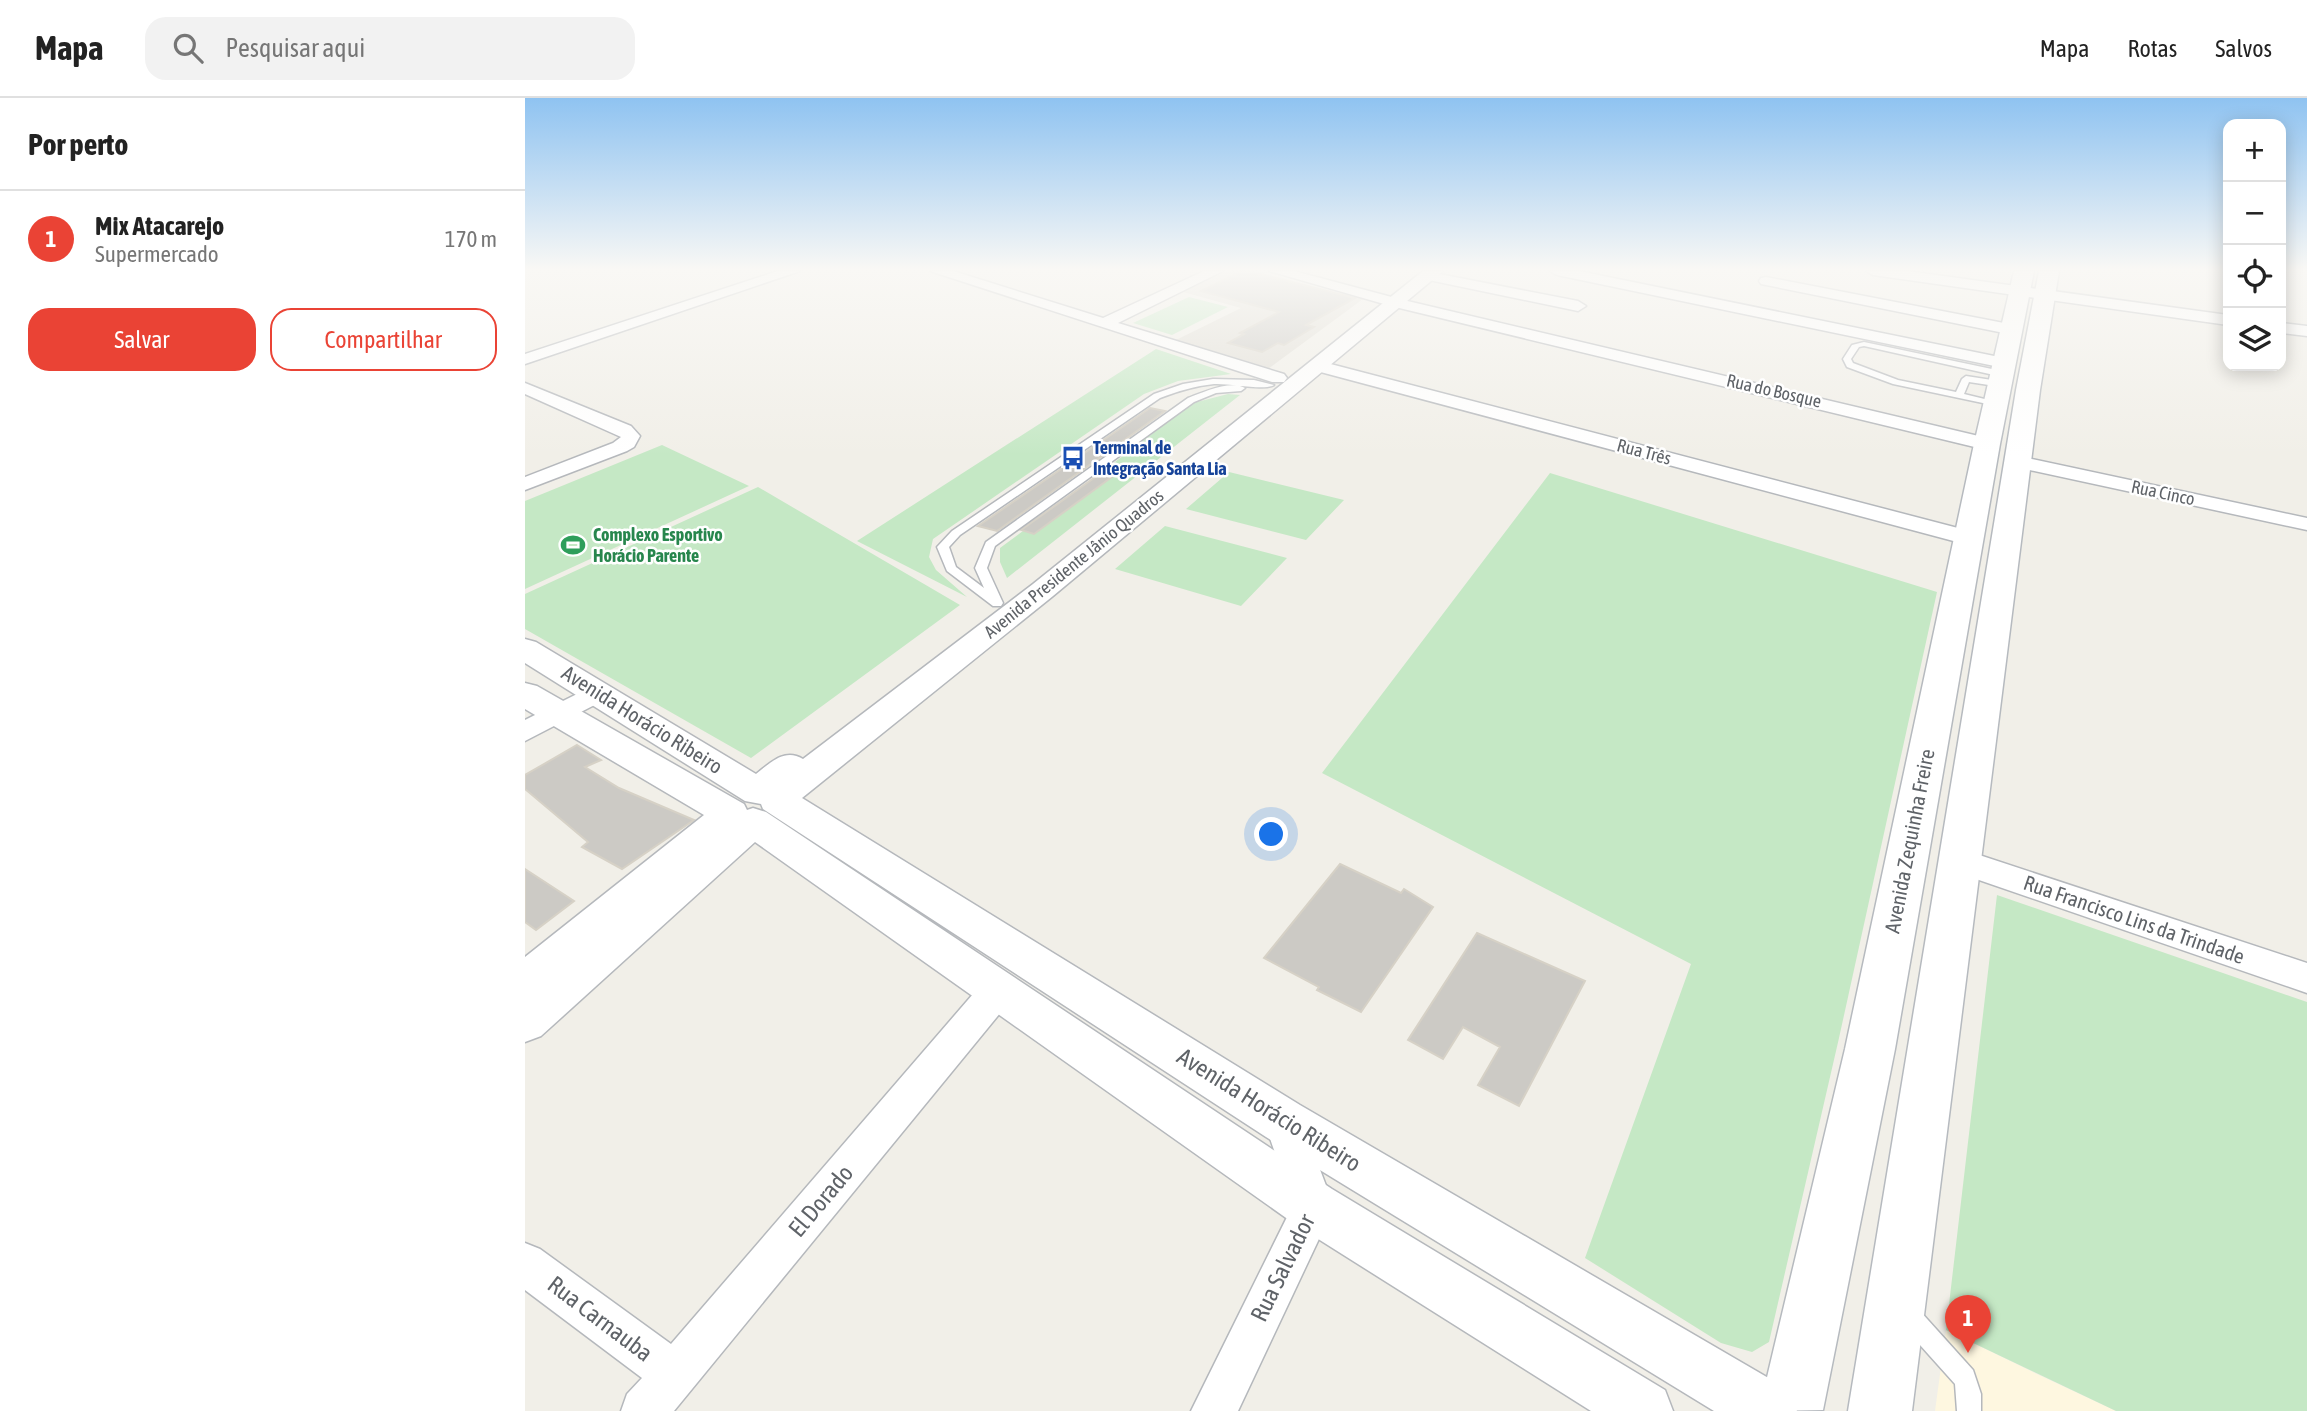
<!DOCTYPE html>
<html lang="pt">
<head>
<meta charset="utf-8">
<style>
  body { margin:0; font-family:"Asap Condensed",sans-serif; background:#f2f2f2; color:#222 }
  .controls { position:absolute; right:21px; top:21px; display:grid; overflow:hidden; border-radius:14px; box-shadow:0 4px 18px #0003 }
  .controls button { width:63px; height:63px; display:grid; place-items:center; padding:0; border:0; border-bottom:2px solid #e0e0e0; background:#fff; color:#222; font:35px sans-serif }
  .you { position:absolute; left:747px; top:737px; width:24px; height:24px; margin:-18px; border:5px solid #fff; border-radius:50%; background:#1a73e8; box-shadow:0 0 0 10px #1a73e833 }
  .badge { display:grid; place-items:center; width:46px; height:46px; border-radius:50%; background:#ea4335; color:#fff; font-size:23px; font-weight:700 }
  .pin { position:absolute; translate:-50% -58px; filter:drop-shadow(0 2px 4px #0008) }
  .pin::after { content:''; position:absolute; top:37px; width:24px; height:21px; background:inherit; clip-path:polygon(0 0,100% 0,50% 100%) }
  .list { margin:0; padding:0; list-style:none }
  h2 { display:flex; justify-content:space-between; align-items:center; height:91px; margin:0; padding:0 28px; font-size:30px }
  h2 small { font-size:23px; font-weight:400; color:#767676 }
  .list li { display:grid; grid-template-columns:46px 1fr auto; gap:21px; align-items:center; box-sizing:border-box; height:98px; padding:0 28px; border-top:2px solid #e0e0e0 }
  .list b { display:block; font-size:26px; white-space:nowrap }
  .list p { margin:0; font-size:23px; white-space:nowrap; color:#767676 }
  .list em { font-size:23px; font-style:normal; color:#767676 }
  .actions { display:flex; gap:14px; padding:21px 28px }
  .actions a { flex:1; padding:16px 0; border:2px solid #ea4335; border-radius:21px; text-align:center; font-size:24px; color:#ea4335 }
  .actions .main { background:#ea4335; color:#fff }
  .icon { flex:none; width:38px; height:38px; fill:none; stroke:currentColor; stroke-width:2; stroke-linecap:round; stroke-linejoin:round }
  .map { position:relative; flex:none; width:1782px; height:1313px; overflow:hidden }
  header { display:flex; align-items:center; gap:42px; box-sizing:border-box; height:98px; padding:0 35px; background:#fff; border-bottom:2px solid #e0e0e0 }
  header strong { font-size:33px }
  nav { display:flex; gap:38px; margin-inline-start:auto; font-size:24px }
  .search { width:490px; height:63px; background:#f2f2f2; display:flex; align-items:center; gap:18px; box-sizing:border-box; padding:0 24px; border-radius:21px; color:#767676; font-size:26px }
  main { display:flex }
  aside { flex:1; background:#fff }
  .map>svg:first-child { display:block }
</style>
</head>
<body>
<header>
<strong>Mapa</strong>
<div class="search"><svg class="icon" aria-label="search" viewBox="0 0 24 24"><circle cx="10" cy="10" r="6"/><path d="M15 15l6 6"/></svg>Pesquisar aqui</div>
<nav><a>Mapa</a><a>Rotas</a><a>Salvos</a></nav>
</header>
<main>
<aside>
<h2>Por perto<small></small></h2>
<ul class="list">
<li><span class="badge">1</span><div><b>Mix Atacarejo</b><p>Supermercado</p></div><em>170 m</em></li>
</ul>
<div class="actions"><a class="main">Salvar</a><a>Compartilhar</a></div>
</aside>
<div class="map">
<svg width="1782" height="1313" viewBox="0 0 1782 1313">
  <rect width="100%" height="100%" fill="#f1efe8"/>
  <!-- commercial -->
  <path fill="#fef7e0" d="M1421,1232l95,46 75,35h-181z"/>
  <!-- education -->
  <path fill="#e1ded6" d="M702,173h27l109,28 -95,70 -92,-29 65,-32 -58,-16z"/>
  <!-- green -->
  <path fill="#c5e8c5" d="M664,199l39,10 -56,28 -39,-12z
    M631,251l75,25 -53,7 -34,13 -211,145 -4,18 7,13 31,27 -110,-56z
    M703,296l12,1 -233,183 -7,-16v-14l23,-17 11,3 85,-62 -12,-4 86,-65z
    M137,347l87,41 -224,103v-88z
    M704,374l115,28 -38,40 -120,-31z
    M1025,375l387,119 -98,446 -70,304 -17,10 -31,-9 -136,-85 106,-294 -369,-191z
    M233,389l202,118 -209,153 -226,-129v-35z
    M640,428l122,32 -46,48 -126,-37z
    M1472,797l310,107v409h-191l-170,-81z"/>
  <!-- building -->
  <path fill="#cccac5" stroke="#d6d1c6" stroke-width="2" d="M717,173h5l108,27 -49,27 8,2 -30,18 -6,-2 -16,9 -34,-9 16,-9 -4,-1 39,-21 -78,-21z
    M625,310l15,3 -168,120 -19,-5z
    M583,370l12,3 -86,63 -13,-4z
    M52,647l24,15 -16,7 34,21 75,32 -72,49 -40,-22 6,-5 -63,-53v-14z
    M815,766l61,29 3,-4 29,18 -72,105 -44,-22 2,-3 -55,-29z
    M0,771l49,32 -38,29 -11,-8z
    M952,835l108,48 -66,125 -41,-21 22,-38 -37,-20 -20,32 -35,-19z"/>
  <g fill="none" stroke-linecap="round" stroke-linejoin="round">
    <!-- service casing -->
    <g stroke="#b5b8bc" stroke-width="3">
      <path id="service" d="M1339,244l142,30v4l-3,1 -139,-31 -5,1 -8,12 2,4 45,17 58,12 6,-13 4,-3 39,6v4l-3,1 -33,-5 -5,12 37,9 -4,3 -104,-22 -46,-17 -4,-8 9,-14z
        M688,281l41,1 20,5c-9,6 -45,-2 -60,-1 -19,2 -36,7 -54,14l-200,137 -11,12 7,20 28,21 -9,-20 11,-26 202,-144c16,-6 42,-18 57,-10l-4,3 -25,2 -22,9 -199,144 -8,22 16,35 -2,3h-8l-46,-35 -10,-24 15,-16 202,-137 29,-10z
        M1386,1209l8,3 54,60 8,24v17h-24l-2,-27 -52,-58 -3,-8 3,-8z"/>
    </g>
    <!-- minor casing -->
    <g stroke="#b5b8bc" stroke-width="3">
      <path id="minor" d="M253,173h22l-275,93v-10z
        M405,173h23l150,47 101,-47h19l-105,52 166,51 3,4 -3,4h-12z
        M744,173h25l105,28 588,139 10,6 -10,6 -596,-144z
        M1025,173h29l425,87 8,5 -8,5 -447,-93z
        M1341,173h41l321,44v10l-355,-50z
        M904,174l149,29 8,5 -8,5 -154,-32 -2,-3 2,-3z
        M1241,179l243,47 8,5 -8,5 -248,-50 -2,-3 2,-3z
        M1756,225l26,3v10l-26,-3z
        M794,263l658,172 3,5 -3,5h-16l-648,-173 -2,-4 2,-4z
        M0,285l106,43 9,10 -6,11 -7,4 -102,39v-13l88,-34 8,-6 -96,-43z
        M1493,358l289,62v12l-296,-64 -3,-4 3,-4z
        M74,585l9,3 4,6 -4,6 -83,43v-21z
        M1436,751l346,114v30l-357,-123 -5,-9 5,-9z
        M473,877l12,4 5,11 -5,11 -336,410h-53l6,-17 15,-16 -117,-88v-47l15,6 131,95 315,-365z
        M758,1004l14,6 37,99 -96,204h-47l102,-206 -29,-84 5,-13z"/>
    </g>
    <!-- tertiary casing -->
    <g stroke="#b5b8bc" stroke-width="3">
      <path id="tertiary" d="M898,173h20l-390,325 -251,202 498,307 489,285 8,21h-83l-448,-274 -503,-328 -2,-5 -16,-3 -220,-138v-24l11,3 220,132c15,-12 29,-26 47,-15l230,-175z
        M0,585l12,3 207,118 3,6 6,-2 13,4 566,377 333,201 8,21h-82l-295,-186 -541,-383 -214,194 -16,6v-85l179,-142 -179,-106z"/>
    </g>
    <!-- secondary casing -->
    <g stroke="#b6babf" stroke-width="3">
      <path id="secondary" d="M1489,173h20l-34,173 -105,605 -72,361 -64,1 86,-362 129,-605z
        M1514,173h20l-19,119 -128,1021h-64l168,-1021z"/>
    </g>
    <!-- service -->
    <use href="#service" fill="#fff" fill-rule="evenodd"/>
    <!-- minor -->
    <use href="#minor" fill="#fff" fill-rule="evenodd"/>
    <!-- tertiary -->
    <use href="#tertiary" fill="#fff" fill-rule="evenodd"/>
    <!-- secondary -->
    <use href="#secondary" fill="#fff" fill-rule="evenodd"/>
  </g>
  <!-- sky -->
  <linearGradient id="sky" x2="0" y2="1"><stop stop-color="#8fc3f1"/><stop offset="0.48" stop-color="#f9f8f5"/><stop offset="1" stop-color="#f9f8f5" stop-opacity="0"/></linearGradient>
  <rect width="1782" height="357" fill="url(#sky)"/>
  <!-- icons -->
  <defs>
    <g id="bus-bare" transform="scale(1.89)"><path d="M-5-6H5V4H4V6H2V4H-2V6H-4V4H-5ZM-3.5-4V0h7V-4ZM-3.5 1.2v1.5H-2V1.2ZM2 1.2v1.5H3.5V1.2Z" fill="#1a4fb4" stroke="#fff" stroke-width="2.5" paint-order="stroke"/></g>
    <g id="stadium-bare" transform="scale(1.89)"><path d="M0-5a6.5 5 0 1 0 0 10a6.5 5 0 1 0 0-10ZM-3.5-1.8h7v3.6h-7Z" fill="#2e9e5b" stroke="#fff" stroke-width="2.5" paint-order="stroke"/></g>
  </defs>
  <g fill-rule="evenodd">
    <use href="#bus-bare" x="548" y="360"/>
    <use href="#stadium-bare" x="48" y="447"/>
  </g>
  <g text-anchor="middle" stroke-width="5" stroke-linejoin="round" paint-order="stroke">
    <!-- far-street labels -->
    <g font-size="18" fill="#5f6368" stroke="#fff">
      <text transform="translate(1249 293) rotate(13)" y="6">Rua do Bosque</text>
      <text transform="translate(1119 354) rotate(15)" y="6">Rua Três</text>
      <text transform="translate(1638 395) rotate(12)" y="6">Rua Cinco</text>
      <text transform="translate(549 466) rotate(-39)" y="6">Avenida Presidente Jânio Quadros</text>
    </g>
    <!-- far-transit labels -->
    <g font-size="18" font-weight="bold" fill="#164399" stroke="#fff" text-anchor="start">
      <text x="568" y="356">Terminal de<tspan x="568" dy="21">Integração Santa Lia</tspan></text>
    </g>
    <!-- far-leisure labels -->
    <g font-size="18" font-weight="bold" fill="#27864d" stroke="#fff" text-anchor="start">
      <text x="68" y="443">Complexo Esportivo<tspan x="68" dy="21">Horácio Parente</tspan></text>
    </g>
    <!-- street labels -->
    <g font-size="21" fill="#5f6368" stroke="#fff">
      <text transform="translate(117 622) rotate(32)" y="7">Avenida Horácio Ribeiro</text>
      <text transform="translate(1385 743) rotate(-79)" y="7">Avenida Zequinha Freire</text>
      <text transform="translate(1609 822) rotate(19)" y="7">Rua Francisco Lins da Trindade</text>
    </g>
    <!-- near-street labels -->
    <g font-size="24" fill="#5f6368" stroke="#fff">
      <text transform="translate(744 1012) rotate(32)" y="8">Avenida Horácio Ribeiro</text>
      <text transform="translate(296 1103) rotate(-50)" y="8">El Dorado</text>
      <text transform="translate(758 1170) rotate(-64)" y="8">Rua Salvador</text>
      <text transform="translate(75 1221) rotate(37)" y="8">Rua Carnauba</text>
    </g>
  </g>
</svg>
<div class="controls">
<button>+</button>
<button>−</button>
<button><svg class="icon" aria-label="locate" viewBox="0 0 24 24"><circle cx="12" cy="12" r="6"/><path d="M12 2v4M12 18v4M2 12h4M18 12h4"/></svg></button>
<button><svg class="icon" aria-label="layers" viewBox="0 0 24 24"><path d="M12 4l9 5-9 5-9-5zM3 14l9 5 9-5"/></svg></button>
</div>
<div class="you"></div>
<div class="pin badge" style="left:1443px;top:1255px">1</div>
</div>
</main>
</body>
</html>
